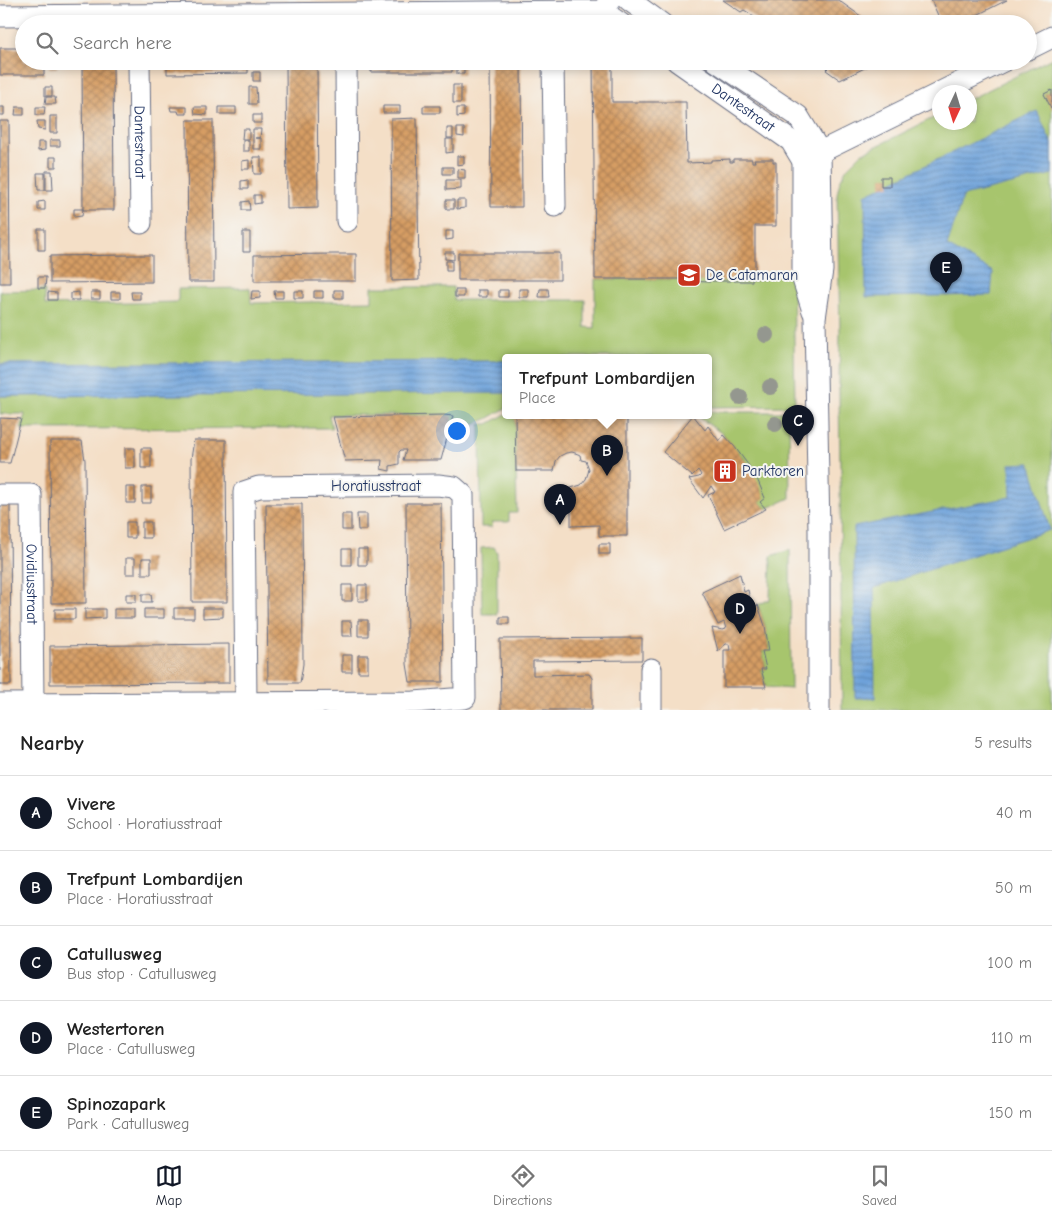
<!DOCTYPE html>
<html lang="en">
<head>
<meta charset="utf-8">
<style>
  body { margin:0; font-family:"Comic Neue",sans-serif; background:#f6f6f6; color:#222 }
  .compass { position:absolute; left:932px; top:85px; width:45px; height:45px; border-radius:50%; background:#fff; box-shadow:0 2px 8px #0003; rotate:184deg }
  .you { position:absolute; left:456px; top:430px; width:18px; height:18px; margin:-12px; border:4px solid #fff; border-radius:50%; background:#1a73e8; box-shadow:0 0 0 8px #1a73e833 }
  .badge { display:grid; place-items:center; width:32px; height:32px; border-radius:50%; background:#111827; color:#fff; font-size:16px; font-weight:700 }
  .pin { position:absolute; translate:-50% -41px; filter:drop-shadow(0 1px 2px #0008) }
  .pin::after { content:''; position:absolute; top:26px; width:18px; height:15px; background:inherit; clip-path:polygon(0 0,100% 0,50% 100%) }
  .popup { position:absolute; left:502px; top:354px; width:210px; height:65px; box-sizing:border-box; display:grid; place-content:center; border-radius:5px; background:#fff; filter:drop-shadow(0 1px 4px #0005); font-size:16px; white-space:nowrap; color:#767676 }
  .popup b { font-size:19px; color:#222 }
  .popup::after { content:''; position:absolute; left:50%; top:100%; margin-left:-10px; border:10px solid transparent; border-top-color:#fff }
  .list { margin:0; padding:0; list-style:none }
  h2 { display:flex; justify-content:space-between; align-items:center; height:65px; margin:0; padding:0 20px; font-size:21px }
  h2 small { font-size:16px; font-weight:400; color:#767676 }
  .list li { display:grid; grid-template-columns:32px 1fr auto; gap:15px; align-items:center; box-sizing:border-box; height:75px; padding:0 20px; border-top:1px solid #e0e0e0 }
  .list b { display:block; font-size:19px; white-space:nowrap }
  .list p { margin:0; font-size:16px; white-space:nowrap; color:#767676 }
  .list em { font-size:16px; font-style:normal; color:#767676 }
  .icon { flex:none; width:28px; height:28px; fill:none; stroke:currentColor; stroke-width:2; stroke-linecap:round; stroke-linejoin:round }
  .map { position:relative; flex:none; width:1052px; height:710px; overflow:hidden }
  .search { position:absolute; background:#fff; box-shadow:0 2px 8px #0003; left:15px; right:15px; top:15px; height:55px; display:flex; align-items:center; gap:12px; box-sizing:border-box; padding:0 18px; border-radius:28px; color:#767676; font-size:19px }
  .sheet { height:440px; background:#fff }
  nav { display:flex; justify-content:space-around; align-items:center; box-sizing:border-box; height:70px; border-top:1px solid #e0e0e0; background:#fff; font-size:14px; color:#767676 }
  nav a { display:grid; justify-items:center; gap:2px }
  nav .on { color:#111827 }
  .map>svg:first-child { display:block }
</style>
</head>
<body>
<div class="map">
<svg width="1052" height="710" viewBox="0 0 1052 710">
  <defs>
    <pattern id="water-rules" width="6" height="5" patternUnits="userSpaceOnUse" patternTransform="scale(1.25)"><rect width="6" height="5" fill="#6ea2da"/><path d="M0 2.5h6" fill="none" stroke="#5a84b4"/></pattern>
    <pattern id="building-cross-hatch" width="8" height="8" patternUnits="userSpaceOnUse" patternTransform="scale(1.25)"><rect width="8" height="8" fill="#d69d63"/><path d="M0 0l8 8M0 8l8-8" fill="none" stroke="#ad8055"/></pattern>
  </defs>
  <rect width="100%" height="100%" fill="#f6f6f2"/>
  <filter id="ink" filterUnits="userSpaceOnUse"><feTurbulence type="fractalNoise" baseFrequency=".02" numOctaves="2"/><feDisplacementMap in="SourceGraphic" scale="10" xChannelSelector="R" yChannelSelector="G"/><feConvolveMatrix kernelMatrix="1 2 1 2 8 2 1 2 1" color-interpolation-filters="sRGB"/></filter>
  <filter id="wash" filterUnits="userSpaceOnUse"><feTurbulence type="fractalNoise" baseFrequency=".0096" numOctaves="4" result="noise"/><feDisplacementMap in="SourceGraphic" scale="20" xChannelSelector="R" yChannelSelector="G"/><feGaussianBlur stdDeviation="1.12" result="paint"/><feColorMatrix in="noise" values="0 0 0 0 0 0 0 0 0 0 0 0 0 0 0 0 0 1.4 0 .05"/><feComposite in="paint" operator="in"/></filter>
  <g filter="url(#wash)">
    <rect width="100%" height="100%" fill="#f4dfc7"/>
    <!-- green -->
    <path fill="#a7c56d" stroke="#617a66" d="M1052,58v652h-210l-2,-229 1,-1v-12l-1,-1 -1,-79h1v-3h-1l1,-53 -3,-138 3,-13 7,-13 14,-14 78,-39 1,7h30v-23z
      M793,273l2,133 -87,1v-50h-202v4l-506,3v-73l45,-1v15l133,-3v-13l72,-1 1,15 121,-2v-14h81l1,13h131v27l10,1v-49h93v2h67z
      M506,393v15l-19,11 -16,6h-20l1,-9 -8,-1h-115l3,13 -311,1 4,-15h-25v-18z
      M708,412h81l1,86 -24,11 -6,-7 -7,-30 -8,-12 -21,-25 -28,-20h12z
      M506,414l9,1 2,98h-8v9h-16l-1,5h-11l-1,-103h8z
      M494,547l3,5v62h-15l-1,-66z
      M790,550l1,139 -25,-2 -5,-18h5l-4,-18h7l-4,-25 -7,-21 12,-6 1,-43z"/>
    <!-- water -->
    <path fill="url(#water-rules)" stroke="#44689c" d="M1037,111l15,33v30l-89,22 -16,50 46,26 -2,23 -125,2 -1,-102z
      M506,361v32l-506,3v-32z
      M1030,463l20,67 -176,58 1,110h-20l-1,-171 157,-30 -1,-33z"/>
    <g id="blocks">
      <!-- building -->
      <path fill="url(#building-cross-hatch)" d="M723,0h115l34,24h-114l-4,-3 2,-2 -7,-6 -5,-3 -3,2z
        M931,0h76l-48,24h-17z
        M0,48h24v13h20v14h-44z
        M49,61h8v7h-8z
        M82,61h31l1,149h-31z
        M167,61h81v12l-81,1z
        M253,61h7v6h-7z
        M286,61h31l1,147 -31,1z
        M371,61h81v11h-81z
        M457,61h7v13h-7z
        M490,61h31l1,146h-31z
        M593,61h19v41h74l1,61 24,-1v-2l19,-1v3h3v-3h19v3h3l-1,-3h19v3h3v64h-21v52h-3v3h-18v-3h-3v3h-19v-3l-3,1 1,3 -23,-1 1,-2h-93z
        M819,61h60l-39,19 -14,-10 2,-2z
        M253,72h7v9h-7z
        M453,85h8v18h-8z
        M45,87h7v9h-7z
        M249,87h7l1,17h-8z
        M1052,90v20l-8,-16z
        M46,97h9l1,7h-11z
        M383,106h17v7h-17z
        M423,106h17v7h-17z
        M0,107h4v8h-4z
        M16,107h8v8h-9z
        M36,107h9l-1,8h-8z
        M170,107h17v7h-8l-1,-3h-7z
        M194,107h13v8l-12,-1z
        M219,107h17v7h-17z
        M457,108h7v8l-7,1z
        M253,115h8v8h-8z
        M50,116h7v17h-7z
        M417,118l2,162 -27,1 -1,-162z
        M187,120h26l1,162h-26z
        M0,121h9l1,162h-10z
        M37,121h8v9l-7,-1z
        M447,128h6v10h-6z
        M457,128h7v9l-7,-1z
        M243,129h6v10h-7z
        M253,129h8l-1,9h-5h6v11h-8z
        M446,139h7v13l-7,1z
        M50,140h10v6h-10z
        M243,140h6v11h-6z
        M38,142h7v8l-7,1z
        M457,156h7v8l-7,1z
        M50,157h6v10h-6z
        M253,157h8v17h-7z
        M249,160v9h-7v-8z
        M443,167h10v7h-10z
        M458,169l7,1v8h-7z
        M46,171h6l1,19h-7z
        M37,173h8v17h-7z
        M881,177h9v9h-9z
        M248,180v9h-7v-8z
        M446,180h15v9l-15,1z
        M254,195h7v8l-7,1z
        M446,200h8v9h-8z
        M457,200h8v8l-8,1z
        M45,201v9h-7v-8z
        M249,201l1,9h-8v-8z
        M74,209h9l-1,7 -8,1z
        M38,229h7v21h-7z
        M446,231h7v8l-7,1z
        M243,232h7v20h-7z
        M445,252h9v8l-9,-1z
        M458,253h102v27h-102z
        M334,254h22v27h-102v-26z
        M132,255h20v27l-102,1v-27z
        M446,261h6v10h-6z
        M38,277h8l-1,11h-7z
        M519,289h9v8h-9z
        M540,289h8l1,8h-10z
        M334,290h9v8h-9z
        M455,290h9v7h-9z
        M478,290h9v7h-9z
        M499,290h9v7h-9z
        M252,291h8v7l-9,1z
        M274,291h9v7h-8z
        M294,291h9v7h-9z
        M314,291h9v7h-9z
        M48,292l9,1v7h-9z
        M79,292v8h-8v-7z
        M91,292h9v7h-9z
        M111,292h9v7h-9z
        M131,292h9v7h-8z
        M444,415l9,1 -12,44h-38l3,-10h-5l-2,2v12l-9,2v5l-9,-2 1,-9 -37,1 -12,-44z
        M515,415h70v4h13v-4h29v121h-28v-11l-28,1v-38l10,-3 5,-6 2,-6 1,-4 -3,-8 -5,-1 -1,-5 -2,-1 -6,-2 -6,1 -6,3 -4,5 -2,10h-38z
        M693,415l12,15 3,-4 11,15 5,-6 10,11 15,20 9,15 7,17 -5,4 6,7 -42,20 -16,-34 7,-3 -4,-6 -8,12 -14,-19 10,-2 2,-2 -3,-5 -6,6 -29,-24z
        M0,418l21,1 -11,44h-10z
        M194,440h32l1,162h-35l-1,-143z
        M50,441h32l3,19 1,143h-35z
        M125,448h10v20h-10z
        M141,448h10v20h-10z
        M126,487h9v16h-9z
        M142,487h9v16h-9z
        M406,503h35l2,179h-33l-3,-18z
        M266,504h36l1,160 -3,19h-32z
        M0,505h10l1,180h-11z
        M342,514h9v16h-9z
        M357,514h10v16h-9z
        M126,522h9v16h-9z
        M142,522h9v16h-9z
        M599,544h11v10h-11z
        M342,549h9v16h-9z
        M358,549h9v16h-9z
        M126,558h9v16h-9z
        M142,558h9v16h-9z
        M740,574l4,18 4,-2 4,18 6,-3 7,21 4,25h-7l4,18h-5l5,18h-42v-37h6l-1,-6h-3l-8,7 -6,-23 11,2 3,-1 -2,-7 -6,3 -16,-33z
        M342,585h10v16h-10z
        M358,585h9v16h-9z
        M126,594h10v8h-10z
        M142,594h9l1,8h-10z
        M174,608h20v10h-20z
        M203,608h20v9l-20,1z
        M55,609h20v10h-20z
        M85,609h20v9l-20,1z
        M114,609h20v9h-20z
        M144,609h20v9h-20z
        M500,617h9v7h-9z
        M358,620h10v16h-10z
        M342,621h9l1,15h-10z
        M642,638v22l-109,1v14l56,-1 3,4v32h-91l-1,-71z
        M229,644v39l-179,1v-38z
        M342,655h10v17h-10z
        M358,655h10v17h-10z"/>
    </g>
  </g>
  <g filter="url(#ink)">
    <use href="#blocks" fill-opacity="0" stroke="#676d83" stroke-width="1"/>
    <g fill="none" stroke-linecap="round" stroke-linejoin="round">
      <!-- street casing -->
      <g stroke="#676d83" stroke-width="23">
        <g id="street">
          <path d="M629,0l33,24"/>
          <path d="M602,11l19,13"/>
          <path d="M0,16l602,-5 9,-11"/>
          <path d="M1028,49l24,-12"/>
          <path id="s1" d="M139,61l2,162"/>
          <path d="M346,61l1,160"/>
          <path d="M553,61l2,145"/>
          <path id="s2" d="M677,61l114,80 12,20"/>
          <path d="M716,61l82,55 22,36"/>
          <path d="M941,92l62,-31"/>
          <path d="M808,158l132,-65"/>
          <path d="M803,161v118l10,32"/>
          <path id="s3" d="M0,495h31l2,209"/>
          <path d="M0,704l414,-2 51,-4 -2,-203 -9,-8 -16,-2 -179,2 -15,5 2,210"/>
          <path d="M651,710v-41"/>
          <path d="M819,710v-178l-4,-214 7,-48 -2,-118"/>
        </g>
      </g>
      <!-- street -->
      <use href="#street" stroke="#fff" stroke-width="21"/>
    </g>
    <!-- trees -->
    <g fill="#94978f">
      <circle cx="766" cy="335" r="8"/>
      <circle cx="770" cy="387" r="8"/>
      <circle cx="740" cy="397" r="8"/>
      <circle cx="775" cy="424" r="8"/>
    </g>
  </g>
  <!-- icons -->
  <defs>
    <g id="school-square" transform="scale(1.25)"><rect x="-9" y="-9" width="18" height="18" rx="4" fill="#c8321e" stroke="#f6f6f2"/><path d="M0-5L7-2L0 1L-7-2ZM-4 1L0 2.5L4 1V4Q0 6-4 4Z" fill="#fff"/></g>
    <g id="building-square" transform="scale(1.25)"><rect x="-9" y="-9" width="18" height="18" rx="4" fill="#c8321e" stroke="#f6f6f2"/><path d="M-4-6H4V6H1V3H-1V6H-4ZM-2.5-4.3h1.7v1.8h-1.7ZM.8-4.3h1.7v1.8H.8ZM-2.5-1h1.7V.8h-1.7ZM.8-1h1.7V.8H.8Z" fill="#fff"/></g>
  </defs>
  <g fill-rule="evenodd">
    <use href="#school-square" x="689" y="275"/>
    <use href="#building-square" x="725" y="471"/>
  </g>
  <g text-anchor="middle" stroke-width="4" stroke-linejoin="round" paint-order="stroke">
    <!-- street labels -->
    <g font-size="15" fill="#1b2f5e" stroke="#f6f6f2">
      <text dy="5" stroke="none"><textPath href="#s2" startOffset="81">Dantestraat</textPath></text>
      <text dy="5" stroke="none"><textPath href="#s1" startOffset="81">Dantestraat</textPath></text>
      <text x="376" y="491">Horatiusstraat</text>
      <text dy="5" stroke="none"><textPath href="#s3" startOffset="120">Ovidiusstraat</textPath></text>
    </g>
    <!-- poi labels -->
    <g font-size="15" fill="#1b2f5e" stroke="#f6f6f2" text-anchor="start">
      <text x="706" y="280">De Catamaran</text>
      <text x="742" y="476">Parktoren</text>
    </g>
  </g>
</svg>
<svg class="compass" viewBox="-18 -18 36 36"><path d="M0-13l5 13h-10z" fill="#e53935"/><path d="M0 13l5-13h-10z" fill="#767676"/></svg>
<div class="you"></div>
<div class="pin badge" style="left:560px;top:525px">A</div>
<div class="pin badge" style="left:607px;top:476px">B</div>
<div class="popup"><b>Trefpunt Lombardijen</b>Place</div>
<div class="pin badge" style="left:798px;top:446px">C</div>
<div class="pin badge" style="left:740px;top:634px">D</div>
<div class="pin badge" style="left:946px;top:293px">E</div>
<div class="search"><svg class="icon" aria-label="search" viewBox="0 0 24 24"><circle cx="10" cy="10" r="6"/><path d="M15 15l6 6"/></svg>Search here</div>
</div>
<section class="sheet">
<h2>Nearby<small>5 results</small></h2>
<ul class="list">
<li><span class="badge">A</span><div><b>Vivere</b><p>School · Horatiusstraat</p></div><em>40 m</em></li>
<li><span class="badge">B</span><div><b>Trefpunt Lombardijen</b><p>Place · Horatiusstraat</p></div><em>50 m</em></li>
<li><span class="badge">C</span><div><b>Catullusweg</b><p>Bus stop · Catullusweg</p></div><em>100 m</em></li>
<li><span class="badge">D</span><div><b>Westertoren</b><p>Place · Catullusweg</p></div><em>110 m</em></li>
<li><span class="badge">E</span><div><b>Spinozapark</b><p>Park · Catullusweg</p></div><em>150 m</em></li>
</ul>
</section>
<nav>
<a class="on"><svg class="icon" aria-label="map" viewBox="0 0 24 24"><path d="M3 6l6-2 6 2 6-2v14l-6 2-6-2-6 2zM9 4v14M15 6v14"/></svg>Map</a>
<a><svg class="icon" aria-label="directions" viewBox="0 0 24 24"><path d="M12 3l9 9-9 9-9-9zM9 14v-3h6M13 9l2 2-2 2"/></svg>Directions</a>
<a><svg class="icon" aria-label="saved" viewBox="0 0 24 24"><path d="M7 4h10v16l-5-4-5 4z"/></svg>Saved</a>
</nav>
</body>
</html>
